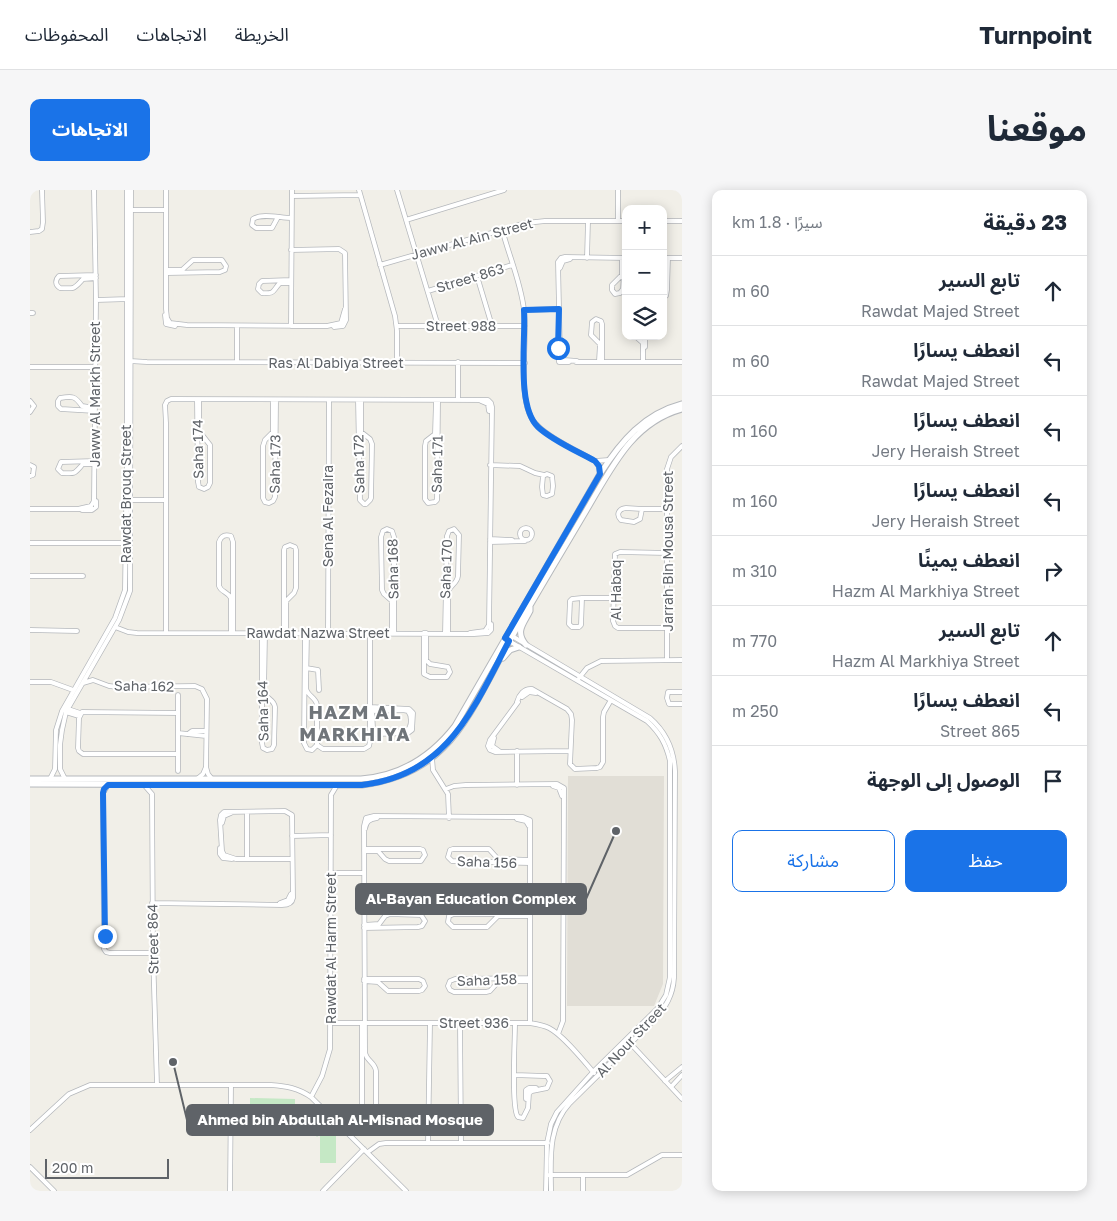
<!DOCTYPE html>
<html lang="ar">
<head>
<meta charset="utf-8">
<style>
  body { margin:0; font-family:"Golos Text","Noto Sans Arabic",sans-serif; background:#f6f6f7; color:#1f2937; direction:rtl }
  .controls { position:absolute; right:15px; top:15px; display:grid; overflow:hidden; border-radius:10px; box-shadow:0 2px 12px #0003 }
  .controls button { width:45px; height:45px; display:grid; place-items:center; padding:0; border:0; border-bottom:1px solid #e0e1e3; background:#fff; color:#1f2937; font:25px sans-serif }
  .scale { position:absolute; left:15px; bottom:12px; width:124px; box-sizing:border-box; padding-left:5px; border:2px solid #5f6368; border-top:0; font-size:14px; line-height:18px; white-space:nowrap; color:#5f6368; -webkit-text-stroke:4px #fff; paint-order:stroke }
  .stop { position:absolute; width:15px; height:15px; margin:-11px; border:4px solid #1a73e8; border-radius:50%; background:#fff }
  .stop.end { background:#1a73e8; border-color:#fff; box-shadow:0 1px 5px #0008 }
  .list { margin:0; padding:0; list-style:none }
  h2 { display:flex; justify-content:space-between; align-items:center; height:65px; margin:0; padding:0 20px; font-size:21px }
  h2 small { font-size:16px; font-weight:400; color:#747a83 }
  .list li { display:grid; grid-template-columns:32px 1fr auto; gap:15px; align-items:center; box-sizing:border-box; height:70px; padding:0 20px; border-top:1px solid #e0e1e3 }
  .list b { display:block; font-size:19px; white-space:nowrap }
  .list p { margin:0; font-size:16px; white-space:nowrap; color:#747a83 }
  .list em { font-size:16px; font-style:normal; color:#747a83 }
  .actions { display:flex; gap:10px; padding:15px 20px }
  .actions a { flex:1; padding:11px 0; border:1px solid #1a73e8; border-radius:10px; text-align:center; font-size:18px; color:#1a73e8 }
  .actions .main { background:#1a73e8; color:#fff }
  .icon { flex:none; width:28px; height:28px; fill:none; stroke:currentColor; stroke-width:2; stroke-linecap:round; stroke-linejoin:round }
  .map { position:relative; flex:none; width:652px; height:1001px; overflow:hidden; direction:ltr; border-radius:10px }
  header { display:flex; align-items:center; gap:30px; box-sizing:border-box; height:70px; padding:0 25px; background:#fff; border-bottom:1px solid #e0e1e3 }
  header strong { font-size:24px }
  nav { display:flex; gap:28px; margin-inline-start:auto; font-size:18px }
  .intro { display:flex; align-items:center; justify-content:space-between; box-sizing:border-box; height:120px; padding:0 30px }
  h1 { margin:0; font-size:35px }
  .button { padding:12px 22px; border-radius:10px; background:#1a73e8; color:#fff; font-size:18px; font-weight:700 }
  main { display:flex; gap:30px; padding:0 30px }
  aside { flex:1; background:#fff; border-radius:10px; box-shadow:0 2px 12px #0003 }
  .map>svg:first-child { display:block }
</style>
</head>
<body>
<header>
<strong>Turnpoint</strong>
<nav><a>الخريطة</a><a>الاتجاهات</a><a>المحفوظات</a></nav>
</header>
<div class="intro"><h1>موقعنا</h1><a class="button">الاتجاهات</a></div>
<main>
<aside>
<h2>23 دقيقة<small>سيرًا · 1.8 km</small></h2>
<ul class="list">
<li><svg class="icon" aria-label="ahead" viewBox="0 0 24 24"><path d="M12 20V5M6 11l6-6 6 6"/></svg><div><b>تابع السير</b><p>Rawdat Majed Street</p></div><em>60 m</em></li>
<li><svg class="icon" aria-label="left" viewBox="0 0 24 24"><path d="M17 20v-9H6M10 6l-5 5 5 5"/></svg><div><b>انعطف يسارًا</b><p>Rawdat Majed Street</p></div><em>60 m</em></li>
<li><svg class="icon" aria-label="left" viewBox="0 0 24 24"><path d="M17 20v-9H6M10 6l-5 5 5 5"/></svg><div><b>انعطف يسارًا</b><p>Jery Heraish Street</p></div><em>160 m</em></li>
<li><svg class="icon" aria-label="left" viewBox="0 0 24 24"><path d="M17 20v-9H6M10 6l-5 5 5 5"/></svg><div><b>انعطف يسارًا</b><p>Jery Heraish Street</p></div><em>160 m</em></li>
<li><svg class="icon" aria-label="right" viewBox="0 0 24 24"><path d="M7 20v-9h11M14 6l5 5-5 5"/></svg><div><b>انعطف يمينًا</b><p>Hazm Al Markhiya Street</p></div><em>310 m</em></li>
<li><svg class="icon" aria-label="ahead" viewBox="0 0 24 24"><path d="M12 20V5M6 11l6-6 6 6"/></svg><div><b>تابع السير</b><p>Hazm Al Markhiya Street</p></div><em>770 m</em></li>
<li><svg class="icon" aria-label="left" viewBox="0 0 24 24"><path d="M17 20v-9H6M10 6l-5 5 5 5"/></svg><div><b>انعطف يسارًا</b><p>Street 865</p></div><em>250 m</em></li>
<li><svg class="icon" aria-label="arrive" viewBox="0 0 24 24"><path d="M6 21V4h12l-3 4 3 4H6"/></svg><div><b>الوصول إلى الوجهة</b></div></li>
</ul>
<div class="actions"><a class="main">حفظ</a><a>مشاركة</a></div>
</aside>
<div class="map">
<svg width="652" height="1001" viewBox="0 0 652 1001">
  <rect width="100%" height="100%" fill="#f1efe8"/>
  <!-- education -->
  <path fill="#e1ded6" d="M538,586h96l-1,208 -9,22h-87z"/>
  <!-- garden -->
  <path fill="#c5e8c5" d="M220,908l45,1v24h-45z
    M282,924l14,14 -9,9 -13,-15z
    M290,946h16v27h-16z"/>
  <g fill="none" stroke-linecap="round" stroke-linejoin="round">
    <!-- minor casing -->
    <g stroke="#b5b8bc" stroke-width="5.5">
      <path id="minor" d="M136,0v119l1,9 3,5 17,2 140,1 14,-3 4,-14
        M329,0l36,126 2,15v32
        M367,0l41,136
        M588,0v31
        M262,6l68,-1
        M101,20h35
        M248,27l-6,11h-16l-4,-3 1,-6c9,-6 27,-1 38,-1
        M376,30l98,-30
        M633,31h19
        M472,39c7,27 19,54 22,81 4,31 -7,84 8,109 10,16 46,32 63,42l4,6 1,7
        M0,42l9,-1 3,-2 1,-7 -1,-32
        M261,60l48,-1 6,4 1,67 -3,6 -9,1
        M557,68l1,-37
        M592,68v17l-10,10v5l3,4 5,-1 3,-4 2,-31
        M633,68h19
        M350,75l146,-42 19,-2h81
        M530,78l3,-7 7,-2
        M137,80h15l11,-10h29l4,6 -1,4 -5,2 -53,1
        M66,85l-37,1c-4,4 -4,9 1,12 15,1 14,1 23,-9l13,-1
        M447,86l15,50
        M261,90l-29,1 -3,3 -1,5 4,4c14,1 10,-2 18,-10h11
        M398,101l84,-26
        M633,107l3,-1 1,-6 1,-32
        M66,110l33,-1
        M494,120l35,-1
        M0,123h3
        M135,125l1,9 9,2
        M261,136l1,-136
        M367,136h128
        M605,146l8,7v19
        M615,146v11
        M528,161l1,11h10
        M100,171l17,1 378,1
        M547,171l-13,-1 -4,-5 -2,-93 3,-4 4,-1 61,1
        M569,171l1,-17 -9,-9 1,-13 4,-3 5,2 1,3v37
        M207,172v-36
        M546,172h106
        M0,177h65
        M167,210l1,82 1,5 5,2 4,-2 2,-4v-38l-11,-14v-31
        M243,210v32l-8,8 -2,6v52l2,4 4,1 4,-2 2,-4 1,-97
        M328,210l2,100 4,4h2l4,-4 1,-2 1,-54 -2,-5 -9,-7v-32
        M428,210v-38
        M0,211l4,5 -4,6
        M406,211l-1,33 -9,7 -1,5v53l3,4 7,-1 2,-2 1,-99
        M451,211l7,3 1,7
        M65,218l-13,-2c-7,-10 -9,-10 -22,-8l-2,3v5l3,3 34,2
        M136,233l-1,-18 2,-4 4,-2 317,1 3,3 1,4 -3,218 -4,6 -15,2
        M65,271l-34,1 -3,7 4,4c14,1 12,1 21,-9h12
        M565,271l14,-1
        M0,275l4,2 -1,8 -3,1
        M460,275l30,1 15,7 9,2
        M517,284l5,2 1,10 -1,8 -5,2 -4,-1 -1,-8 1,-11z
        M98,310h38
        M596,318l16,1 -2,10 -6,3 -13,-2c-5,-5 -3,-11 5,-12z
        M0,319h48l13,-3 3,-5 2,-201 -2,-110
        M612,319h25
        M52,320h10l4,-3v-6
        M490 344a6 6 0 1 1 12 0a6 6 0 1 1-12 0Z
        M460,349l22,1
        M460,352l35,-1
        M0,353h98
        M0,386h53
        M552,408l-1,27 -2,2h-7l-3,-3 1,-23 2,-2z
        M552,408h31
        M85,437l13,5 9,1 337,1 14,-1 3,-3v-6
        M637,438h-49l-3,-2 -2,-5 2,-67 5,-2 47,1
        M0,440l47,1
        M136,443v-211
        M201,443v-35c-3,-6 -10,-6 -12,-12v-44c2,-6 6,-8 12,-6l2,6v91
        M232,443v110l1,5 4,2 5,-1 2,-4 1,-38c-1,-8 -9,-8 -11,-15l1,-59
        M254,443v-83l1,-3 5,-2 5,2 1,3v38l-2,5 -8,8v32
        M275,443l-1,110 3,6 5,1 5,-5v-40c-1,-8 -10,-9 -11,-17l1,-55
        M298,443l1,-233
        M362,443v-32l-8,-7 -2,-4 -1,-53 2,-6 4,-2 5,2 2,6v96
        M394,443v41l6,3h17l3,-5 -2,-5 -18,-3 -4,-4v-27
        M415,444l2,-98 2,-5 5,-2 5,6 -1,41c-1,8 -8,9 -10,16v42
        M482,446l138,82c16,14 24,31 25,53l-1,207c-1,17 -8,29 -20,42l-84,83c-23,25 -19,57 -19,88
        M479,451l138,80c13,12 19,23 23,40v216l-4,18 -8,13 -65,64 -36,40 -6,12 -4,19 -1,48
        M637,470v-191l4,-12 11,-11
        M276,478l12,2 1,20
        M549,488l8,-10 14,-7 81,-1
        M0,492h21l22,8
        M53,493l10,-3 16,6 9,1 77,-1 7,3 5,10 -1,68 2,7 4,5
        M652,502h-14l-1,6 2,6h13
        M492,507l7,-5 7,1
        M487,512c2,-7 7,-14 15,-13l35,20 4,5 1,6 -2,44 5,5 22,-1 3,-1 3,-5v-45l1,-5 7,-12
        M488,512l-28,38 -2,6 2,4 5,2 74,-1
        M340,517l39,2 4,4 -1,17 -4,3 -32,1 -6,-4v-97
        M38,519l12,4
        M35,520l1,2 13,4
        M373,520l5,1c4,5 4,15 -1,20l-27,1 -7,-4 -1,-17z
        M148,543l28,3
        M158,544l4,-3h14
        M464,548l-2,8 7,5
        M287,555l6,4h41l5,-3 3,-13
        M148,564h-95l-4,-3 -1,-3 1,-30 3,-6 96,1
        M402,568l1,12 15,24 1,24
        M148,581v-76
        M20,589l5,-10 1,-39 6,-19 53,-93 10,-28 2,-142v-258
        M35,589l-5,-10v-24l2,-15 4,-18 53,-92 11,-29 1,-401
        M167,589l6,-5 3,-7
        M78,595l-5,8 1,156 2,3 4,1h43
        M487,595v-34
        M115,596l7,8 1,159 4,132
        M523,596l6,2 3,8
        M416,599l8,-3 12,-1 91,-1 7,4 -1,233 -5,13
        M217,622v47
        M487,629l9,2 3,5
        M192,633l2,-7 7,-3
        M335,639c1,-8 5,-10 12,-11
        M262,646l39,-1
        M190,658v6l3,4 9,1
        M334,659h56l3,1 2,5 -4,6h-32l-4,-2 -7,-8h-14
        M500,670l-32,-1 -9,-10h-36l-3,1 -2,7 4,4 78,2
        M301,683h33
        M122,713l130,2c5,0 10,-1 11,-7l-1,-83 -7,-4 -61,1 -3,3 -1,5 2,31 2,4 12,4h56
        M250,713l8,-3 3,-6
        M499,724h-75l-5,2 -1,6 5,5h34l11,-11h31
        M334,738l54,-1 4,-1 3,-5 -4,-6 -31,-1 -5,2 -6,8 -15,1
        M500,788l-75,1 -5,2 -2,5 2,4 4,2h32l4,-1 9,-10h31
        M334,791l14,1 10,9h31l3,-1 3,-4 -2,-5 -4,-2h-55
        M301,833h199c6,1 13,2 19,5 14,7 34,32 45,45
        M332,833v93l4,5 8,-1 2,-5v-44c-1,-9 -10,-10 -11,-19l-1,-226 2,-8 8,-2 149,1 7,3v203
        M430,833l1,120
        M600,853l52,56
        M485,885l29,1h3l3,5 -3,7 -15,3 -3,2 -1,15 -5,10 -5,-1c-7,-8 -3,-79 -3,-94
        M635,891l17,-14
        M641,897l11,-12
        M281,907l11,-21 8,-27 1,-254 6,-10
        M496,909v-9l3,-2h7
        M0,940l39,-36 21,-9h181c15,1 27,3 40,12l95,94
        M398,953l2,-120
        M338,962l11,-8 7,-1h162
        M0,977l24,24
        M519,985h78l35,-20h20
        M200,1001l1,-106
        M293,1001l41,-42
        M553,1001v-16"/>
    </g>
    <!-- tertiary casing -->
    <g stroke="#b5b8bc" stroke-width="7">
      <path id="tertiary" d="M496,455c-11,-14 -3,-20 4,-34v-4
        M473,468l7,-8 9,-3
        M0,589h331c39,-3 70,-22 94,-53l145,-252c21,-33 44,-60 82,-70
        M0,594l332,1c30,-4 59,-15 81,-37 27,-26 47,-73 66,-106 26,-46 54,-92 81,-138 23,-39 44,-82 92,-95"/>
    </g>
    <!-- minor -->
    <use href="#minor" stroke="#fff" stroke-width="4"/>
    <!-- tertiary -->
    <use href="#tertiary" stroke="#fff" stroke-width="5"/>
  </g>
  <g fill="none" stroke-linecap="round" stroke-linejoin="round">
    <!-- route -->
    <path stroke="#1a73e8" stroke-width="6" d="M75,746l-2,-143 1,-4 4,-4h254c86,-10 111,-76 147,-144l-4,-3 95,-164 -1,-8 -4,-5c-18,-10 -42,-20 -57,-34 -22,-21 -12,-87 -14,-117l35,-1 -1,39"/>
  </g>
  <g text-anchor="middle" stroke-width="4" stroke-linejoin="round" paint-order="stroke">
    <!-- street labels -->
    <g font-size="14" fill="#5f6368" stroke="#fff">
      <text transform="translate(442 49) rotate(-15)" y="5">Jaww Al Ain Street</text>
      <text transform="translate(440 88) rotate(-17)" y="5">Street 863</text>
      <text x="431" y="141">Street 988</text>
      <text x="306" y="178">Ras Al Dabiya Street</text>
      <text transform="translate(65 204) rotate(-90)" y="5">Jaww Al Markh Street</text>
      <text transform="translate(168 259) rotate(-91)" y="5">Saha 174</text>
      <text transform="translate(245 274) rotate(-89)" y="5">Saha 173</text>
      <text transform="translate(329 274) rotate(-91)" y="5">Saha 172</text>
      <text transform="translate(407 274) rotate(-89)" y="5">Saha 171</text>
      <text transform="translate(96 304) rotate(-90)" y="5">Rawdat Brouq Street</text>
      <text transform="translate(298 326) rotate(-90)" y="5">Sena Al Fezaira</text>
      <text transform="translate(638 361) rotate(-90)" y="5">Jarrah Bin Mousa Street</text>
      <text transform="translate(363 379) rotate(-91)" y="5">Saha 168</text>
      <text transform="translate(416 379) rotate(-88)" y="5">Saha 170</text>
      <text transform="translate(586 400) rotate(-90)" y="5">Al Habaq</text>
      <text x="288" y="448">Rawdat Nazwa Street</text>
      <text transform="translate(114 496) rotate(1)" y="5">Saha 162</text>
      <text transform="translate(233 521) rotate(-91)" y="5">Saha 164</text>
      <text transform="translate(457 672) rotate(2)" y="5">Saha 156</text>
      <text transform="translate(123 749) rotate(-91)" y="5">Street 864</text>
      <text transform="translate(301 758) rotate(-90)" y="5">Rawdat Al Harm Street</text>
      <text transform="translate(457 790) rotate(-2)" y="5">Saha 158</text>
      <text x="444" y="838">Street 936</text>
      <text transform="translate(601 850) rotate(-47)" y="5">Al Nour Street</text>
    </g>
    <!-- district labels -->
    <g font-size="19" font-weight="bold" letter-spacing="1" fill="#70757a" stroke="#fff">
      <text x="325" y="529">HAZM AL<tspan x="325" dy="22">MARKHIYA</tspan></text>
    </g>
  </g>
  <!-- callouts -->
  <path fill="none" stroke="#5f6368" stroke-width="2" d="M586 641L556 709M143 872L157 930"/>
  <g fill="#5f6368" stroke="#fff" stroke-width="2">
    <circle cx="586" cy="641" r="5"/>
    <circle cx="143" cy="872" r="5"/>
  </g>
  <g fill="#5f6368" stroke="#5f6368" stroke-width="2">
    <rect x="326" y="694" width="230" height="30" rx="5"/>
    <rect x="157" y="915" width="306" height="30" rx="5"/>
  </g>
  <g font-size="15" text-anchor="middle" font-weight="bold" fill="#fff">
    <text x="441" y="714">Al-Bayan Education Complex</text>
    <text x="310" y="935">Ahmed bin Abdullah Al-Misnad Mosque</text>
  </g>
</svg>
<div class="controls">
<button>+</button>
<button>−</button>
<button><svg class="icon" aria-label="layers" viewBox="0 0 24 24"><path d="M12 4l9 5-9 5-9-5zM3 14l9 5 9-5"/></svg></button>
</div>
<div class="scale">200 m</div>
<div class="stop" style="left:528px;top:158px"></div>
<div class="stop end" style="left:75px;top:746px"></div>
</div>
</main>
</body>
</html>
